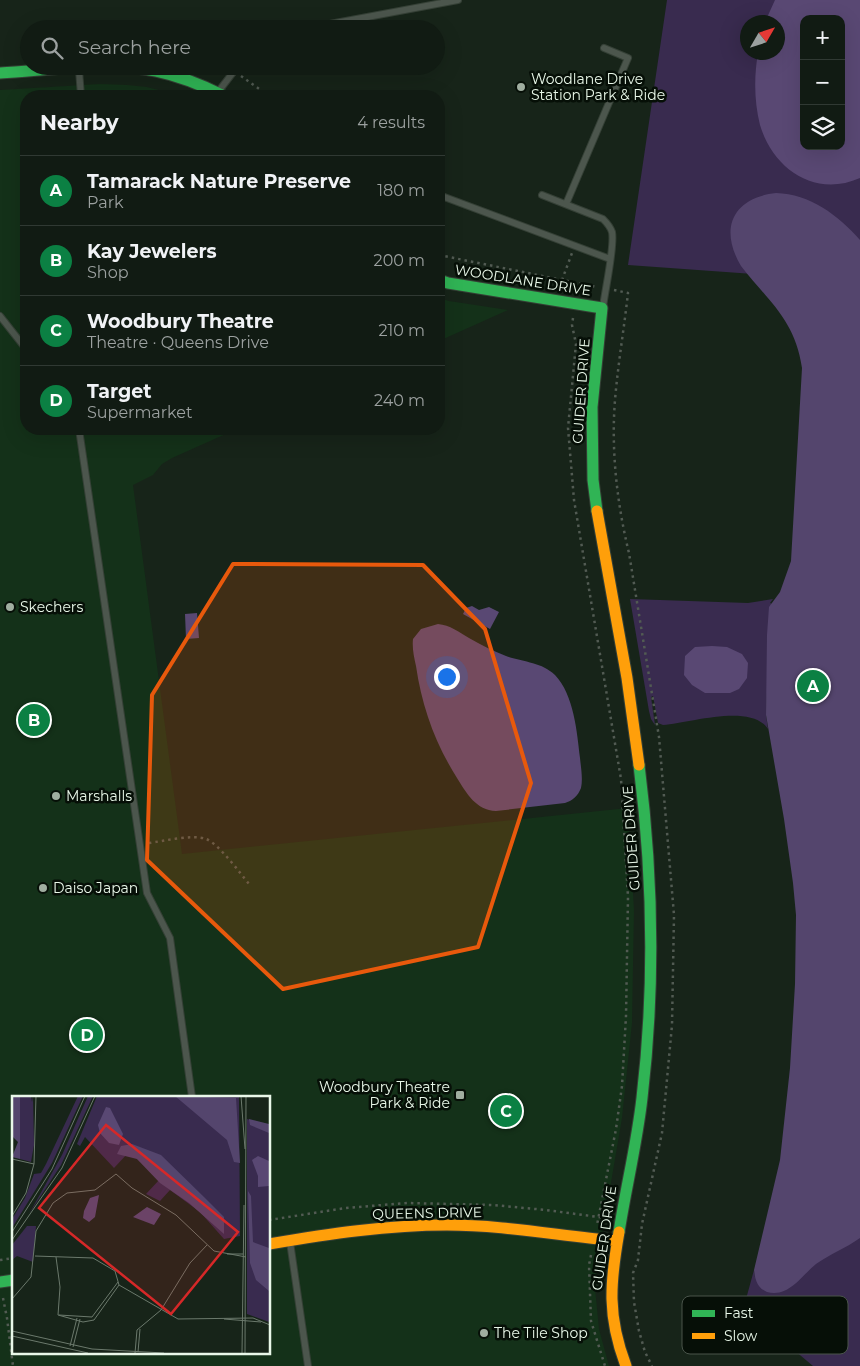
<!DOCTYPE html>
<html lang="en">
<head>
<meta charset="utf-8">
<style>
  body { margin:0; font-family:Montserrat,sans-serif; background:#1e2821; color:#f1f3f6 }
  .controls { position:absolute; right:15px; top:15px; display:grid; overflow:hidden; border-radius:10px; box-shadow:0 5px 20px #0002 }
  .controls button { width:45px; height:45px; display:grid; place-items:center; padding:0; border:0; border-bottom:1px solid #303933; background:#111b13; color:#f1f3f6; font:25px sans-serif }
  .compass { position:absolute; left:740px; top:15px; width:45px; height:45px; border-radius:50%; background:#111b13; box-shadow:0 5px 20px #0002; rotate:51deg }
  .you { position:absolute; left:446px; top:676px; width:18px; height:18px; margin:-12px; border:4px solid #fff; border-radius:50%; background:#1a73e8; box-shadow:0 0 0 8px #1a73e833 }
  .badge { display:grid; place-items:center; width:32px; height:32px; border-radius:50%; background:#0b8043; color:#fff; font-size:16px; font-weight:700 }
  .pin { position:absolute; translate:-50% -50%; border:2px solid #fff; box-shadow:0 1px 5px #0006 }
  .list { margin:0; padding:0; list-style:none }
  h2 { display:flex; justify-content:space-between; align-items:center; height:65px; margin:0; padding:0 20px; font-size:21px }
  h2 small { font-size:16px; font-weight:400; color:#9ca1a0 }
  .list li { display:grid; grid-template-columns:32px 1fr auto; gap:15px; align-items:center; box-sizing:border-box; height:70px; padding:0 20px; border-top:1px solid #303933 }
  .list b { display:block; font-size:19px; white-space:nowrap }
  .list p { margin:0; font-size:16px; white-space:nowrap; color:#9ca1a0 }
  .list em { font-size:16px; font-style:normal; color:#9ca1a0 }
  .icon { flex:none; width:28px; height:28px; fill:none; stroke:currentColor; stroke-width:2; stroke-linecap:round; stroke-linejoin:round }
  .map { position:relative; flex:none; width:860px; height:1366px; overflow:hidden }
  .search { position:absolute; background:#111b13; box-shadow:0 5px 20px #0002; left:20px; top:20px; width:425px; height:55px; display:flex; align-items:center; gap:12px; box-sizing:border-box; padding:0 18px; border-radius:28px; color:#9ca1a0; font-size:19px }
  .panel { position:absolute; background:#111b13; box-shadow:0 5px 20px #0002; left:20px; top:90px; width:425px; height:345px; border-radius:20px }
  .map>svg:first-child { display:block }
</style>
</head>
<body>
<div class="map">
<svg width="860" height="1366" viewBox="0 0 860 1366">
  <rect width="100%" height="100%" fill="#172419"/>
  <!-- built -->
  <path fill="#143119" fill-rule="evenodd" d="M100,84l27,1 20,2 35,9h-156v333h211l-65,29 -10,6 -9,11 -20,10 49,369 446,-46 6,102 -2,113 -10,95 -25,147 -2,23 4,41 10,37h-609v-1276zM14,1097h255v255h-255z
    M439,298l10,3 59,9 -69,31z"/>
  <!-- green -->
  <path fill="#392b4f" fill-rule="evenodd" d="M667,0h193v1366h-47l-19,-16 -46,-20 -5,-7v-13l11,-40 1,7 29,-113 11,-133 4,-137 -32,-202 -1,23 2,14c-17,-26 -78,-6 -105,-4l-5,-2 -5,-27 -2,1 4,28 -4,-6 -2,-8 -19,-112 118,4 25,-4 -3,4 22,8 17,-333 -181,-13zM804,19h37v127h-37zM748,22h30v30h-30z"/>
  <!-- forest -->
  <path fill="#54456d" d="M776,193c34,1 62,22 84,47v998c-14,10 -30,16 -44,26 -14,11 -27,34 -49,28 -10,-4 -12,-13 -13,-22l26,-110 10,-92 5,-84 1,-69 -3,-32 -9,-64 -18,-104 1,-80 2,-28 11,-15 11,-31 11,-193c-7,-48 -33,-66 -61,-102 -22,-37 -9,-68 35,-73z"/>
  <!-- water -->
  <path fill="#594873" fill-rule="evenodd" d="M775,0h85v178c-45,20 -87,-9 -100,-53 -6,-24 -6,-49 -2,-72l20,-1v-30h-13zM804,19h37v127h-37z
    M472,606l7,4 10,-3 10,5 -9,17 -27,-15 3,-6z
    M197,613l2,25 -13,1 -1,-25z
    M438,624c12,1 21,8 31,14 12,7 24,13 37,18 17,6 36,6 49,19 19,20 22,57 25,83 1,10 3,21 1,30 -3,8 -9,13 -16,15l-69,8c-20,-1 -29,-17 -39,-33 -22,-35 -35,-71 -41,-112 -2,-9 -4,-18 -3,-27l8,-10z
    M712,646l15,1 15,7 6,9 -1,15 -8,11 -9,4h-25l-13,-8 -8,-10 1,-19 10,-9z"/>
  <g fill="none" stroke-linecap="round" stroke-linejoin="round">
    <!-- lane casing -->
    <g stroke="#354036" stroke-width="8">
      <path id="lane" d="M303,29l155,-29
        M79,70l2,26
        M218,92l20,-26
        M439,195l171,64
        M542,195l61,24c4,4 7,7 9,13 3,14 -7,58 -9,75
        M566,204l62,-146 -24,-10
        M0,316l26,33
        M79,429l68,464 23,45 22,159
        M290,1242l18,124"/>
    </g>
    <!-- fast casing -->
    <g stroke="#354036" stroke-width="13">
      <path id="fast" d="M0,73c51,-3 105,-12 156,-2 24,5 46,14 68,25
        M439,280l9,3 154,25 -10,99 1,73 4,31
        M619,1232c7,-45 18,-89 23,-134 13,-110 11,-223 -3,-333
        M0,1282l14,-2"/>
    </g>
    <!-- slow casing -->
    <g stroke="#354036" stroke-width="13">
      <path id="slow" d="M597,511l30,167 12,87
        M619,1232c-9,51 -12,84 7,134
        M269,1244c59,-10 118,-19 178,-19 57,0 113,11 170,16"/>
    </g>
    <!-- path -->
    <path stroke="#525b53" stroke-width="2.5" stroke-dasharray="2.5 4" stroke-linecap="butt" d="M241,76l28,20
      M439,255l158,32
      M562,280l10,-27
      M614,290l14,3c-4,36 -10,71 -13,107 -4,50 2,104 14,153l30,184 15,178 -2,110 -10,108 -20,91 -4,36 -5,13 1,29 5,29 6,21 7,14
      M573,318l-1,7 4,19 -8,84 6,72 47,279 7,118 -2,119 -4,70 -6,43 -19,96
      M149,843c15,-2 44,-9 57,-4 12,4 34,34 43,45
      M269,1220l77,-12 61,-5 86,2 53,5 60,8
      M591,1255l-2,10 2,56 14,45
      M0,1260l14,-2
      M3,1298l4,20 6,48"/>
    <!-- lane -->
    <use href="#lane" stroke="#4c564d" stroke-width="6"/>
    <!-- fast -->
    <use href="#fast" stroke="#30b455" stroke-width="11"/>
    <!-- slow -->
    <use href="#slow" stroke="#ff9f0a" stroke-width="11"/>
  </g>
  <!-- marked area -->
  <path fill="#e8590c" fill-opacity="0.2" stroke="#e8590c" stroke-width="4" stroke-linejoin="round" d="M233,564l190,1 62,64 46,154 -53,164 -195,42 -136,-129 5,-165z"/>
  <!-- markers -->
  <g fill="#a0aea0" stroke="#060f07" stroke-width="2">
    <circle cx="521" cy="87" r="5"/>
    <circle cx="10" cy="607" r="5"/>
    <circle cx="56" cy="796" r="5"/>
    <circle cx="43" cy="888" r="5"/>
    <rect x="455" y="1090" width="10" height="10" rx="2.5"/>
    <circle cx="484" cy="1333" r="5"/>
  </g>
  <g text-anchor="middle" stroke-width="5" stroke-linejoin="round" paint-order="stroke">
    <!-- poi labels -->
    <g font-size="14" fill="#e9f8e9" stroke="#060f07" text-anchor="start">
      <text x="531" y="84">Woodlane Drive<tspan x="531" dy="16">Station Park &amp; Ride</tspan></text>
      <text x="20" y="612">Skechers</text>
      <text x="66" y="801">Marshalls</text>
      <text x="53" y="893">Daiso Japan</text>
      <text x="450" y="1092" text-anchor="end">Woodbury Theatre<tspan x="450" dy="16">Park &amp; Ride</tspan></text>
      <text x="494" y="1338">The Tile Shop</text>
    </g>
    <!-- street labels -->
    <g font-size="14" fill="#e9f8e9" stroke="#060f07">
      <text transform="translate(523 280) rotate(9)" y="5">WOODLANE DRIVE</text>
      <text transform="translate(581 391) rotate(-86)" y="5">GUIDER DRIVE</text>
      <text transform="translate(631 838) rotate(-94)" y="5">GUIDER DRIVE</text>
      <text transform="translate(427 1213) rotate(-1)" y="5">QUEENS DRIVE</text>
      <text transform="translate(604 1238) rotate(-82)" y="5">GUIDER DRIVE</text>
    </g>
  </g>
  <!-- overview -->
  <g transform="translate(12 1096)">
    <rect width="258" height="258" fill="#172419"/>
    <path d="M8,0h11l1,6 1,-6 1,49 -3,17 -11,-3zM66,0h5l-31,67 -40,65v-9l13,-21 9,-24 7,-1 5,-9zM76,0h5l-32,69 -32,49 33,-59zM85,0h142l1,140 -16,3 -24,-27 -30,-22 -10,11 -14,-7 14,-15 -31,-27 -15,16 -29,-31 -5,9 -3,-2zM235,23l22,7v196l-22,-8zM15,130h9l-3,36 -16,-6 -5,4v-15z" fill="#392b4f"/>
    <path d="M0,0h8v63l-8,-2 6,-15 -6,-6zM163,0l61,2 4,65 -6,-1 -7,-22zM237,23l20,5v9l-19,-8zM120,48l29,11 43,42 20,20v17l-35,-31 -29,-20 -23,-24 -20,-5 4,-8zM236,95l3,5 2,46 16,6v43l-13,-11 -6,-17z" fill="#54456d"/>
    <path d="M94,11l4,1 13,26 -4,11 -10,-2 -9,-10 -2,-8zM246,60l11,5v25l-11,1v-11l-6,-16zM87,99l-4,22 -6,5 -6,-4 1,-7 6,-13zM135,111l14,7 -7,11 -21,-8z" fill="#594873"/>
    <path fill="none" stroke="#6b796c" stroke-width="1" d="M229,0l4,53M0,63l22,5M0,120l14,-23 8,-29 2,-68M0,136l40,-63 33,-73M0,144l50,-72 33,-72M215,158h16M23,160l58,2 22,13 4,14M44,161l4,30 -2,28M107,189l59,34 75,-1 17,7M0,203l19,-22 5,-46 17,-28 14,-10 28,-3 21,-16 16,14 44,27 38,36 32,6M46,219l25,7 11,-2 25,-35M47,219l33,2 26,-35M212,223l37,3M0,235l80,18 72,4M0,240l76,17M58,250l7,-28M61,251l7,-28M126,256l2,-23M123,257l2,-23 24,-20 29,-47 17,-18M230,257l2,-148M233,257l1,-257"/>
    <path fill="#d62828" fill-opacity="0.15" stroke="#d62828" stroke-width="2.5" d="M94,29l132,107 -67,82 -132,-106z"/>
    <rect width="258" height="258" fill="none" stroke="#e9f8e9" stroke-width="2.5"/>
  </g>
  <!-- legend -->
  <rect x="682" y="1296" width="166" height="58" rx="8" fill="#060f07" stroke="#4a554b" stroke-width="1"/>
  <rect x="692" y="1310" width="23" height="7" fill="#30b455"/>
  <rect x="692" y="1333" width="23" height="6" fill="#ff9f0a"/>
  <g font-size="14" fill="#e9f8e9">
    <text x="724" y="1318">Fast</text>
    <text x="724" y="1341">Slow</text>
  </g>
</svg>
<div class="controls">
<button>+</button>
<button>−</button>
<button><svg class="icon" aria-label="layers" viewBox="0 0 24 24"><path d="M12 4l9 5-9 5-9-5zM3 14l9 5 9-5"/></svg></button>
</div>
<svg class="compass" viewBox="-18 -18 36 36"><path d="M0-13l5 13h-10z" fill="#e53935"/><path d="M0 13l5-13h-10z" fill="#9ca1a0"/></svg>
<div class="you"></div>
<div class="pin badge" style="left:813px;top:686px">A</div>
<div class="pin badge" style="left:34px;top:720px">B</div>
<div class="pin badge" style="left:506px;top:1111px">C</div>
<div class="pin badge" style="left:87px;top:1035px">D</div>
<div class="search"><svg class="icon" aria-label="search" viewBox="0 0 24 24"><circle cx="10" cy="10" r="6"/><path d="M15 15l6 6"/></svg>Search here</div>
<section class="panel">
<h2>Nearby<small>4 results</small></h2>
<ul class="list">
<li><span class="badge">A</span><div><b>Tamarack Nature Preserve</b><p>Park</p></div><em>180 m</em></li>
<li><span class="badge">B</span><div><b>Kay Jewelers</b><p>Shop</p></div><em>200 m</em></li>
<li><span class="badge">C</span><div><b>Woodbury Theatre</b><p>Theatre · Queens Drive</p></div><em>210 m</em></li>
<li><span class="badge">D</span><div><b>Target</b><p>Supermarket</p></div><em>240 m</em></li>
</ul>
</section>
</div>
</body>
</html>
